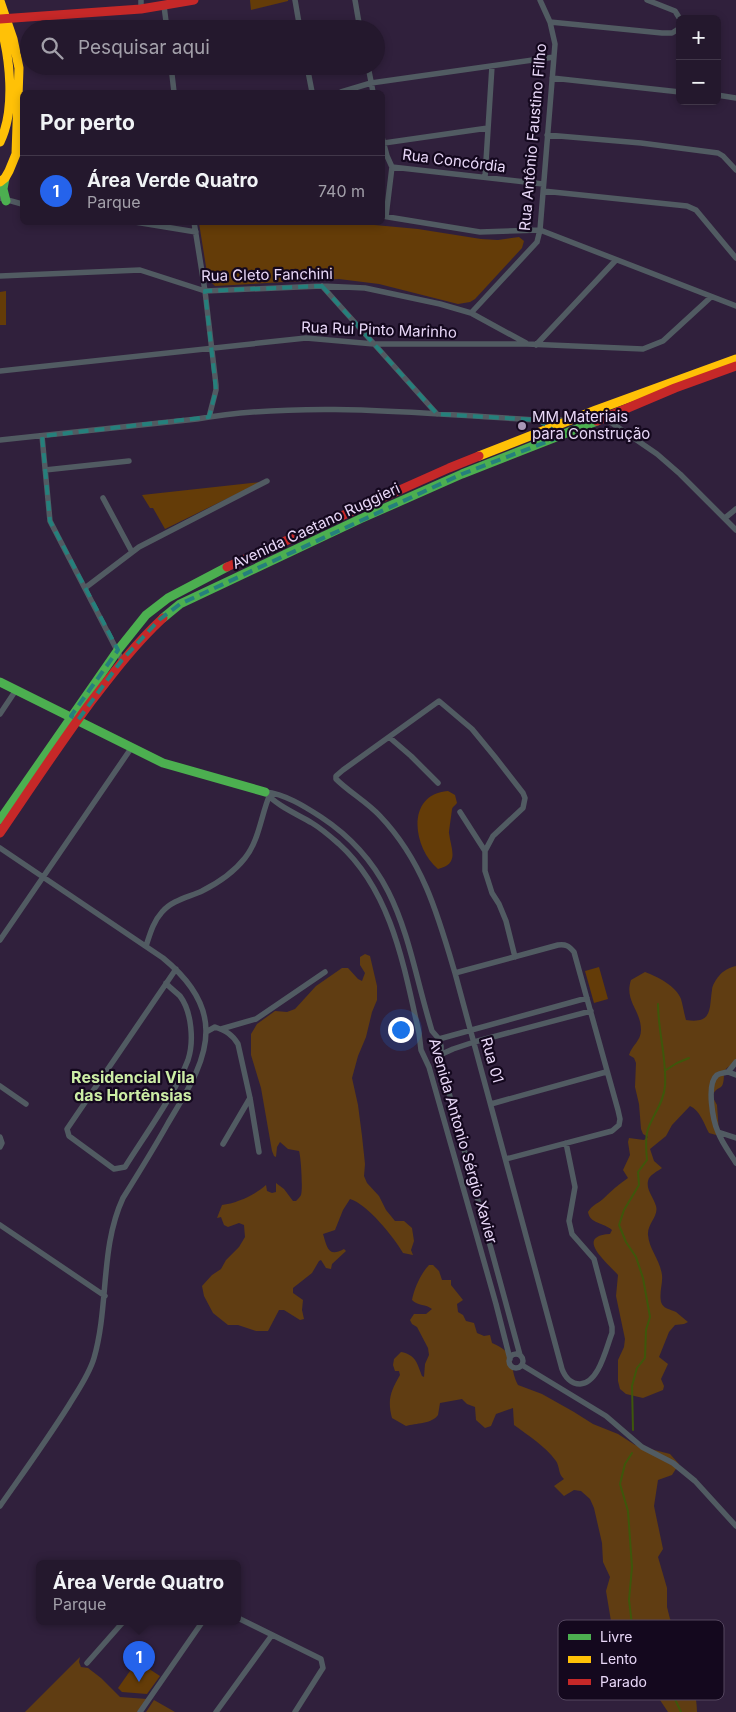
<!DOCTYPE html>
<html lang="pt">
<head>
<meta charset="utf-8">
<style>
  body { margin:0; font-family:Inter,sans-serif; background:#2c2135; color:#f1f3f6 }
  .controls { position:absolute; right:15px; top:15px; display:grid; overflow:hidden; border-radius:8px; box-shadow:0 2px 8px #0003 }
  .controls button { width:45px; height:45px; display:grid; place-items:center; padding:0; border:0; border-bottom:1px solid #413749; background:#24182d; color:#f1f3f6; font:25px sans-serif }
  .you { position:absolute; left:400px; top:1029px; width:18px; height:18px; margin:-12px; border:4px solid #fff; border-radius:50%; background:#1a73e8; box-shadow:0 0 0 8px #1a73e833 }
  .badge { display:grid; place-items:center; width:32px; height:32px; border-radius:50%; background:#2563eb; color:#fff; font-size:16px; font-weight:700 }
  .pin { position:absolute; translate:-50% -41px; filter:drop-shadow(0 1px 2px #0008) }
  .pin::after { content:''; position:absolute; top:26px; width:18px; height:15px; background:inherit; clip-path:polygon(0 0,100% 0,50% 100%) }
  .popup { position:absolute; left:36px; top:1560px; width:205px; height:65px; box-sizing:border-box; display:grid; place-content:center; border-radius:8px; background:#24182d; filter:drop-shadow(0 1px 4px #0005); font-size:16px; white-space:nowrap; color:#a3a0aa }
  .popup b { font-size:19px; color:#f1f3f6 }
  .popup::after { content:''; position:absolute; left:50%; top:100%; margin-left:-10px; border:10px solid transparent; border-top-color:#24182d }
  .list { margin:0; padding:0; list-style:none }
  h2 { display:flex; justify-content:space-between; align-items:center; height:65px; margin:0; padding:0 20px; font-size:21px }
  h2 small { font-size:16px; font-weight:400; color:#a3a0aa }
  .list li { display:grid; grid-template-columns:32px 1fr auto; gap:15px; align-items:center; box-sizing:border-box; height:70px; padding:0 20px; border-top:1px solid #413749 }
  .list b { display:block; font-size:19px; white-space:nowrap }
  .list p { margin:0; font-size:16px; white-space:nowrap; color:#a3a0aa }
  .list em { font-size:16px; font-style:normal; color:#a3a0aa }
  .icon { flex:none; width:28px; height:28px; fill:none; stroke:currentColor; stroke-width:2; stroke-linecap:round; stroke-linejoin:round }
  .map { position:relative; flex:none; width:736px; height:1712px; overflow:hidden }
  .search { position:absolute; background:#24182d; box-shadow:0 2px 8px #0003; left:20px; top:20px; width:365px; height:55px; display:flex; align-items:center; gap:12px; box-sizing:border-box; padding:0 18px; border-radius:28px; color:#a3a0aa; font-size:19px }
  .panel { position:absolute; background:#24182d; box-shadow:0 2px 8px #0003; left:20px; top:90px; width:365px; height:135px; border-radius:8px }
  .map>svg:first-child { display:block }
</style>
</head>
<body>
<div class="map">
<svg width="736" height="1712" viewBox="0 0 736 1712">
  <rect width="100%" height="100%" fill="#30203c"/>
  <!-- green -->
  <path fill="#643c08" d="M250,0h38v1l-37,9z
    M199,223h154l65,6 63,10 17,1 21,-3 5,4 -2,7 -47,51 -5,3 -12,2 -79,-20 -40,-5 -124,7 -7,-7z
    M6,291v34h-6v-33z
    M261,482l-96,47 -12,-21h-3l-8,-13z
    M448,791l7,4 2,8c-1,2 -4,3 -5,6 0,2 -3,22 -3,24 2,16 11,31 -11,36 -25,-20 -33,-75 10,-78z
    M599,967l9,32 -14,4 -9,-32z
    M137,1661l23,15 -13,18 -25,-2 -4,-4z"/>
  <!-- forest -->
  <path fill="#603d12" d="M365,954l5,2 7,30v14l-5,12 -6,25 -8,19 -6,22 6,27 4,31 3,28 -1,12 3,7 12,13 7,14 9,11h9l8,7 2,13 -3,9 2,5 -10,-2c-9,-16 -36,-49 -53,-54l-7,11 -8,20 -12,4c4,13 5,24 21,15l2,2 -14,13 -1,5 -5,-1 -5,-8 -2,1 -7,12 -19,15v5l10,7 -1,10 2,9 -4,1 -16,-10h-5l-11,21h-12l-18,-6h-10l-15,-12 -9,-17 -2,-10 10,-11 9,-6 5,-9 13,-13 6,-10 -1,-12 -5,-2 -11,4 -4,-2 -3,-8 -4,1 5,-13c15,-2 33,-10 44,-20l1,6 5,2 4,-1v-9l8,6 9,12h3c2,-2 4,-4 5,-6 2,-5 0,-39 -2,-44l-11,-2 -8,-7 -3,5 -1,10 -2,-1 -2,-5 -11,-63 -10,-33v-21l6,-10 18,-13 12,1 8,-3 21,-23 26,-18h6l10,11 4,2 3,-8 -5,-8v-8z
    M736,966v98l-8,3 -4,4c0,24 -5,11 -12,25l5,9 2,28 -3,2 -7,-2c-5,-9 -9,-23 -19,-27l-18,19 -6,11 -16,13 4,12 8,7c-4,3 -13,7 -14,13 -2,9 6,17 8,25 3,10 -9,18 -8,29 1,14 12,25 14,40 1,8 -3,18 -1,27 2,7 9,7 15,10 4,3 8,7 12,10l-4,2 -9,1 -6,7 -10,25 9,7 -7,15 3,7 -1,4 -20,8 -17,-4 -6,-5 -2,-8v-21l6,-13 1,-8 -9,-43 2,-21c-7,-9 -46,-39 -8,-41l2,-4c-9,-8 -22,-6 -24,-18 4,-7 9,-8 15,-13 8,-8 16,-15 25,-21l-5,-8 7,-15 -2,-13 1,-4 15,2 4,-3 -5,-3 -2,-5 -2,-25 -4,-17 1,-24 -2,-5 -5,-3c3,-10 12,-14 12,-25 0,-20 -17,-29 -10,-50l14,-8c13,5 31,14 36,27 2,7 3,14 5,21 27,4 23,-11 26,-30 0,-4 4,-11 7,-14 3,-5 12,-9 17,-10z
    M429,1265h4l6,6 3,9h9v5l12,15 -6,4 1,8 5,3 3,6 8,2 3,10 7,3 6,-1 2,8c28,12 15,21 26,42l24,9 32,18 19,12 25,10 17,11 35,9 9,10 -7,11 -14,5 -4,26 9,43 -5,8 9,31v19l3,12 6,8 27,18c1,6 -7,27 -8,35 -1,10 2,22 2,32h-29l-18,-27 5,-28 -5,-25h-1l-2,2c-2,10 -2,23 -13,28l-6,-3 -10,-13 -13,-10 -1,-8 7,-7 -5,-30 4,-14 -7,-15 -1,-19 -8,-35 -4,-9 -9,-8 -7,-1 -10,6 -10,-10 10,-7c-6,-5 -4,-12 -8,-18 -11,-15 -27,-25 -42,-36l-1,-17 -17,6 -5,12 -6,2 -9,-8 -1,-13 -8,-3 -5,-5 -22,4 -2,12c-6,9 -22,8 -32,11l-14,-8c-5,-19 -1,-27 8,-43l-1,-4h-4l-2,-6 1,-6 7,-7c15,3 16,11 21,24l2,1 1,-13 4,-9 -1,-7 -11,-21 -5,-3 -2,-4 4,-6h12l6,-5c-6,-5 -14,-3 -20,-9 2,-11 9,-27 17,-35z
    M80,1657l-1,5 2,5 7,1 13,10 19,19 27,2 -9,13h-113z
    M154,1700l21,12h-29z"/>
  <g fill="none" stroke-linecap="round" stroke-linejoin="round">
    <!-- stream -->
    <path stroke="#3e570b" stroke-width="2" d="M666,1070l11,-7 12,-5
      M633,1430l-1,-44 5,-18 8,-10 1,-28 4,-13 -7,-39 -7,-21 -10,-15 -7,-17 5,-15 15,-25 -1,-13 9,-12c-1,-10 -2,-22 1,-31 5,-14 16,-27 17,-43 2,-28 -7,-54 -7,-82
      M632,1453l-7,11 -5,20 8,27 4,56 -3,33 4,33 12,11 10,27 18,24 8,17"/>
    <!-- street -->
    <path stroke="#515b62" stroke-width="5.5" d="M141,0v9
      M295,0l5,29
      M355,0l5,29
      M647,0l28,11 5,8
      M164,6l3,23
      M550,22l112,11h10l8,-5
      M171,66l3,26
      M307,66l5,26
      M368,66l5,26
      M552,78l128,14
      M341,92l30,-9 183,-26
      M717,95l19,3
      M547,135l94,8 77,10 5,3 13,14
      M382,137l5,19 5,11 -6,49
      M384,143l104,-15
      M392,167l151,17
      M485,177l7,-111
      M543,191l144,15 9,4 40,48
      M0,198l22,6
      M382,216l98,16 60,-2 196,76
      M135,222l61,10
      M194,222l11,69 11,94v5l-7,27
      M0,276l140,-6 65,21 117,-5 43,2 75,16 31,9 55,30
      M322,286l115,128
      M471,313l66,-71 3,-12 15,-186 -5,-22 -10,-22
      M536,345l80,-85
      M0,371l306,-33 68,6h153l116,5 20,-8 48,-44
      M596,410l7,7 54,37 23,20 56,56
      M42,436l8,85 72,139
      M0,440l197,-21c110,-19 230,-5 341,1h28
      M45,470l84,-9
      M103,498l29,54
      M725,518l11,-9
      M85,588l54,-41 128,-66
      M0,714l16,-24
      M389,737l22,19 27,27
      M265,792c20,2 39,14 56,25 82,54 85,129 111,214l7,8 2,7v16l15,58 64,235
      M265,792c12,14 32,22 47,31 10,6 19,14 27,21 53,48 65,123 80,189l2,17 8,17 67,237 14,55
      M460,812l25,39
      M0,848l163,110c22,18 43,42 43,73 0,34 -23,66 -39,94 -14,25 -29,49 -44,73 -23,49 -14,108 -29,160 -5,17 -16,32 -25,47 -22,35 -46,68 -69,101
      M0,940l132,-193
      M146,946c4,-12 7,-24 16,-34 10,-12 27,-15 40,-21 16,-8 32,-19 43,-33 14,-17 16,-43 25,-64
      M515,957l-9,-36 -7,-17 -7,-11 -7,-22v-20l8,-15 30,-28 2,-10 -2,-5 -28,-36 -23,-28 -33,-28 -96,69 -7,6v3c13,13 31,23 44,37 43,45 58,99 75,157l107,396c3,8 9,15 18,15 19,-1 26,-36 32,-51v-6l-18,-68 -22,-25 -3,-13 6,-34 -9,-44
      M455,973l103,-28c8,-1 11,1 16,7l44,158 2,9 -1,6 -7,6 -106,28
      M166,983c4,5 10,9 14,13 12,16 14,46 8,64 -13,34 -43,75 -63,107l-11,2 -45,-33 -2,-7 109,-160
      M221,1029l35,-10 69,-47
      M206,1032l9,-5c11,4 17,7 23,17l12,54 9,54
      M439,1039l148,-41
      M442,1054l11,-5 21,-7 117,-31
      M736,1062l-8,10c-4,1 -8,1 -11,3 -11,9 -4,46 1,57 4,11 12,21 18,31
      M728,1072l8,3
      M0,1086l26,18
      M491,1104l115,-32
      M718,1132l18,6
      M0,1137l2,6 -2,4
      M223,1144l27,-46
      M0,1225l105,71
      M509 1361a7 7 0 1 1 14 0a7 7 0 1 1-14 0Z
      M522,1365l84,51 36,31 31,16 22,18 41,45
      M238,1618l83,41 2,9 -2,3 -26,41
      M87,1663l37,-42
      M140,1712l63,-91
      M216,1712l56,-77"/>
    <!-- fast -->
    <path stroke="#4caf50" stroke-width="9" d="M5,178l-2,11 3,12
      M163,618l17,-14 180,-85 102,-45 135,-53
      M0,682l163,81 102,29
      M0,820l118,-170 28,-35 22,-17 59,-31"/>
    <!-- slow -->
    <path stroke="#ffc107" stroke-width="9" d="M0,1l13,38 6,29 -3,86 -7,17 -4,7 -5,4
      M0,23c10,34 16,86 0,119
      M479,456l117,-46 140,-51"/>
    <!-- jam -->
    <path stroke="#c62828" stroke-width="9" d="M0,19l141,-10 53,-9
      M597,421l78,-33 61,-22
      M227,567l222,-99 30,-12
      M0,833c30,-44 59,-88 90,-130 23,-30 45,-59 73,-85"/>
  </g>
  <!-- marked area -->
  <path fill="none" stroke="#25807c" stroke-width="4" stroke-dasharray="10 6" stroke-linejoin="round" d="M322,286l115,128 101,6 24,16 -100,38 -282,130 -21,16 -37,40 -44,60 -7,-4 47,-66 -68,-129 -8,-85 167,-19 7,-27 -11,-99z"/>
  <!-- markers -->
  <circle fill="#a898b6" stroke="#14081e" stroke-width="2" cx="522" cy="426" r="5"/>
  <g text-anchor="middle" stroke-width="4.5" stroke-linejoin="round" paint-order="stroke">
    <!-- street labels -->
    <g font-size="15" fill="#e9d8f8" stroke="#14081e">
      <text transform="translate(533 137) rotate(-85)" y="5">Rua Antônio Faustino Filho</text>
      <text transform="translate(454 161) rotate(7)" y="5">Rua Concórdia</text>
      <text transform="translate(267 275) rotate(-1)" y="5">Rua Cleto Fanchini</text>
      <text transform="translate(379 330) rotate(2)" y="5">Rua Rui Pinto Marinho</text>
      <text transform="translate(316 526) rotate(-25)" y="5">Avenida Caetano Ruggieri</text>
      <text transform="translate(492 1060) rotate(74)" y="5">Rua 01</text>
      <text transform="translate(463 1141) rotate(74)" y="5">Avenida Antonio Sérgio Xavier</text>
    </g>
    <!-- poi labels -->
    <g font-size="15" fill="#e9d8f8" stroke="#14081e" text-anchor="start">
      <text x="532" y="422">MM Materiais<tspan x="532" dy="17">para Construção</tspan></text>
    </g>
    <!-- neighbourhood labels -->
    <g font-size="16" font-weight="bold" fill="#cceda5" stroke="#14081e">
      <text x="133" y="1083">Residencial Vila<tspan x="133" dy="18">das Hortênsias</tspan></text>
    </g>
  </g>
  <!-- legend -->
  <rect x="558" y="1620" width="166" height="80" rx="8" fill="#14081e" stroke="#54465f" stroke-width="1"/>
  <rect x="568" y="1634" width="23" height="6" fill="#4caf50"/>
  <rect x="568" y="1656" width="23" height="7" fill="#ffc107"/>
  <rect x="568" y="1679" width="23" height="6" fill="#c62828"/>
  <g font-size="14" fill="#e9d8f8">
    <text x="600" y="1642">Livre</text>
    <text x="600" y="1664">Lento</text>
    <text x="600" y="1687">Parado</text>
  </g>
</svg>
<div class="controls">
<button>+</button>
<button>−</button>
</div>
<div class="you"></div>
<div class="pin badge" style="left:139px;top:1682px">1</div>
<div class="popup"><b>Área Verde Quatro</b>Parque</div>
<div class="search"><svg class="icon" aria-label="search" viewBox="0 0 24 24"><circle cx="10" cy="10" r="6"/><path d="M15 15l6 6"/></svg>Pesquisar aqui</div>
<section class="panel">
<h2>Por perto<small></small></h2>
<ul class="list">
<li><span class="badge">1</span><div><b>Área Verde Quatro</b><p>Parque</p></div><em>740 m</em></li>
</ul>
</section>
</div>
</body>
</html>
